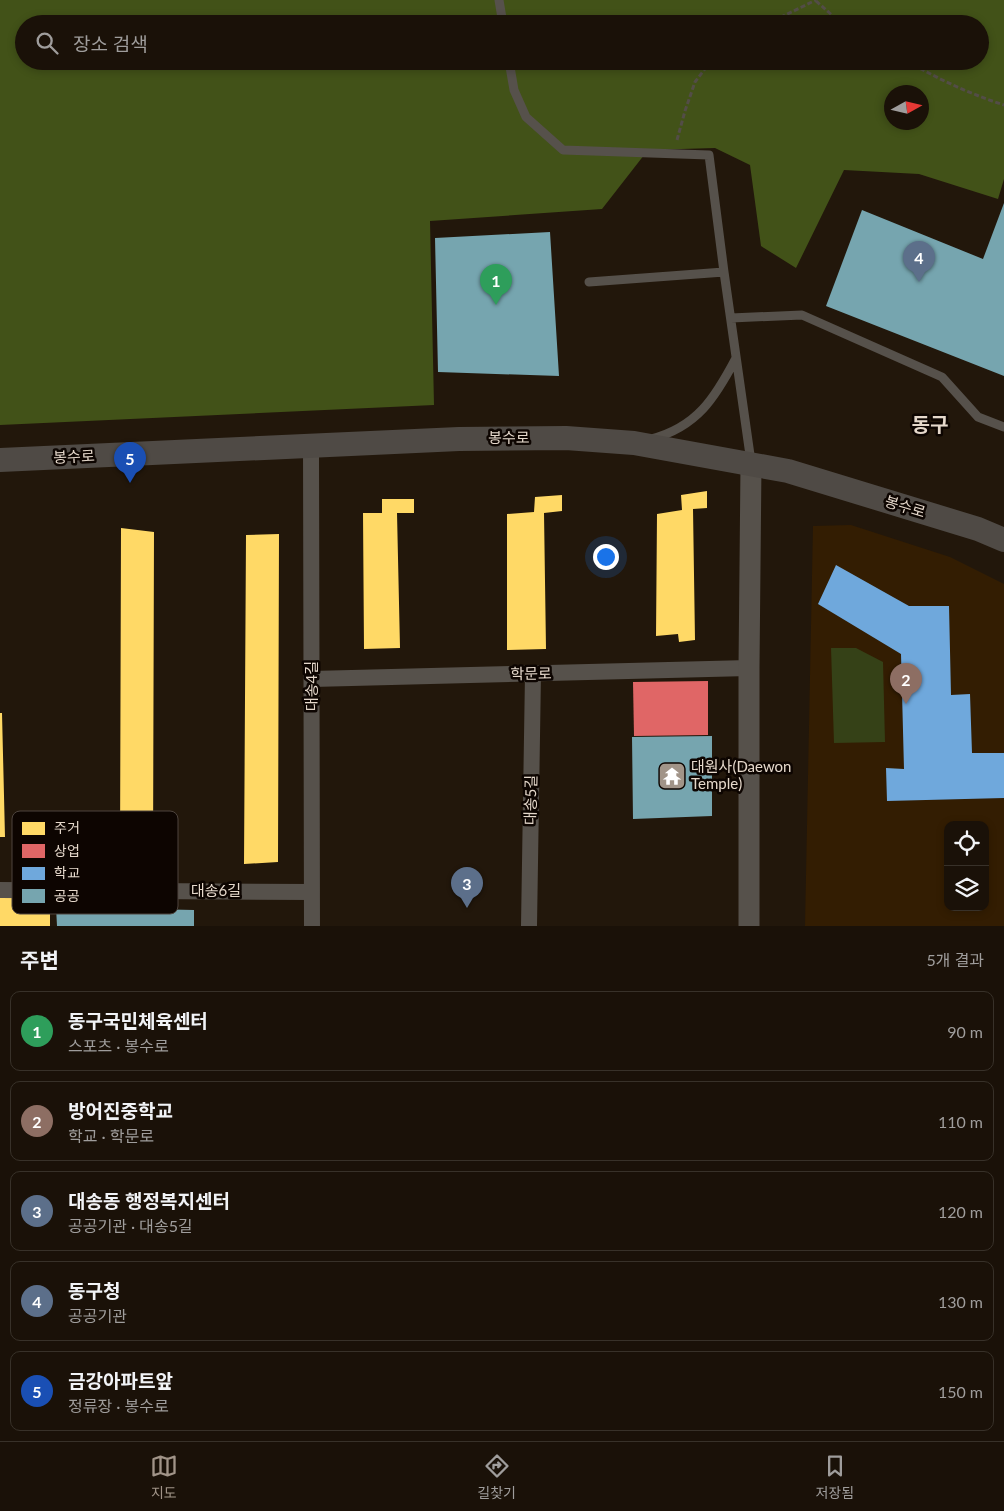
<!DOCTYPE html>
<html lang="ko">
<head>
<meta charset="utf-8">
<style>
  body { margin:0; font-family:Lato,"Noto Sans KR",sans-serif; background:#231a12; color:#f1f3f6 }
  .controls { position:absolute; right:15px; bottom:15px; display:grid; overflow:hidden; border-radius:10px; box-shadow:0 2px 8px #0003 }
  .controls button { width:45px; height:45px; display:grid; place-items:center; padding:0; border:0; border-bottom:1px solid #383129; background:#1a1108; color:#f1f3f6; font:25px sans-serif }
  .compass { position:absolute; left:884px; top:85px; width:45px; height:45px; border-radius:50%; background:#1a1108; box-shadow:0 2px 8px #0003; rotate:82deg }
  .you { position:absolute; left:605px; top:556px; width:18px; height:18px; margin:-12px; border:4px solid #fff; border-radius:50%; background:#1a73e8; box-shadow:0 0 0 8px #1a73e833 }
  .badge { display:grid; place-items:center; width:32px; height:32px; border-radius:50%; background:#a19488; color:#fff; font-size:16px; font-weight:700 }
  .pin { position:absolute; translate:-50% -41px; filter:drop-shadow(0 1px 2px #0008) }
  .pin::after { content:''; position:absolute; top:26px; width:18px; height:15px; background:inherit; clip-path:polygon(0 0,100% 0,50% 100%) }
  .list { margin:0; padding:0; list-style:none }
  h2 { display:flex; justify-content:space-between; align-items:center; height:65px; margin:0; padding:0 20px; font-size:21px }
  h2 small { font-size:16px; font-weight:400; color:#9f9d9c }
  .list li { display:grid; grid-template-columns:32px 1fr auto; gap:15px; align-items:center; box-sizing:border-box; height:80px; margin:0 10px 10px; padding:0 10px; border:1px solid #383129; border-radius:10px }
  .list b { display:block; font-size:19px; white-space:nowrap }
  .list p { margin:0; font-size:16px; white-space:nowrap; color:#9f9d9c }
  .list em { font-size:16px; font-style:normal; color:#9f9d9c }
  .icon { flex:none; width:28px; height:28px; fill:none; stroke:currentColor; stroke-width:2; stroke-linecap:round; stroke-linejoin:round }
  .map { position:relative; flex:none; width:1004px; height:926px; overflow:hidden }
  .search { position:absolute; background:#1a1108; box-shadow:0 2px 8px #0003; left:15px; right:15px; top:15px; height:55px; display:flex; align-items:center; gap:12px; box-sizing:border-box; padding:0 18px; border-radius:28px; color:#9f9d9c; font-size:19px }
  .sheet { height:515px; background:#1a1108 }
  nav { display:flex; justify-content:space-around; align-items:center; box-sizing:border-box; height:70px; border-top:1px solid #383129; background:#1a1108; font-size:14px; color:#9f9d9c }
  nav a { display:grid; justify-items:center; gap:2px }
  nav .on { color:#a19488 }
  .map>svg:first-child { display:block }
</style>
</head>
<body>
<div class="map">
<svg width="1004" height="926" viewBox="0 0 1004 926">
  <rect width="100%" height="100%" fill="#22170b"/>
  <!-- built -->
  <path fill="#331d02" fill-rule="evenodd" d="M851,525l99,32 54,27v342h-199l8,-400zM948,825h37v82h-37z"/>
  <!-- green -->
  <path fill="#354117" d="M831,648h25l27,14 2,80 -51,1z"/>
  <!-- forest -->
  <path fill="#425218" fill-rule="evenodd" d="M0,0h1004v179l-6,20 -79,-25 -75,-4 -48,98 -35,-22 -11,-81 -35,-17 -67,2 -46,59 -172,12 4,184 -434,20zM24,24h956v37h-956zM892,92h30v30h-30z"/>
  <!-- homes -->
  <path fill="#ffd966" d="M707,491v17l-14,1 2,131 -16,2 -1,-8 -22,2 1,-122 25,-4 -1,-15z
    M562,495v16l-18,2 2,136 -39,1v-136l27,-2 1,-15z
    M382,499h32v14h-17l3,135 -36,1 -1,-136h19z
    M121,528l33,4 -1,328 -33,-2z
    M279,534l-1,328 -34,2 2,-329z
    M0,713h2l3,124h-5z
    M0,894l50,1v31h-50z"/>
  <!-- shops -->
  <path fill="#e06666" d="M708,681v54l-74,1 -1,-54z"/>
  <!-- schools -->
  <path fill="#6fa8dc" d="M836,565l73,41h40l2,89 19,-1 2,59h32v45l-117,3 -1,-33 18,1 -3,-115 -83,-50z"/>
  <!-- public -->
  <path fill="#76a5af" d="M1004,203v173l-178,-70 36,-96 121,49z
    M550,232l9,144 -121,-4 -3,-134z
    M712,736v80l-79,3 -1,-82z
    M56,907l138,3v16h-137z"/>
  <g fill="none" stroke-linecap="round" stroke-linejoin="round">
    <!-- path -->
    <path stroke="#534d47" stroke-width="3" stroke-dasharray="5 2.5" stroke-linecap="butt" d="M816,1l26,23
      M767,24l49,-24
      M907,61c31,18 63,33 97,44
      M677,140l8,-29 10,-29 16,-21"/>
    <!-- service -->
    <path stroke="#56514b" stroke-width="9" d="M499,0l4,24
      M509,61l5,29 12,27 37,33 146,5 15,117
      M589,282l135,-10 27,190
      M731,318l71,-3 140,62 36,40 26,10
      M651,439c46,-12 64,-41 85,-81"/>
    <!-- minor -->
    <path stroke="#56514b" stroke-width="16" d="M311,446l1,480
      M312,679l437,-11
      M0,890l312,2
      M529,926l4,-252"/>
    <!-- tertiary -->
    <path stroke="#56514b" stroke-width="21" d="M749,926v-258l2,-204"/>
    <!-- secondary -->
    <path stroke="#4f4a45" stroke-width="24" d="M0,460l459,-21 107,-1 68,5 154,28 190,58 26,11"/>
  </g>
  <!-- icons -->
  <defs>
    <g id="temple-square" transform="scale(1.4375)"><rect x="-9" y="-9" width="18" height="18" rx="4" fill="#a19488" stroke="#0d0501"/><path d="M0-6L5-2H3V0L6.5 2.5H4V6H1.5V3h-3V6H-4V2.5H-6.5L-3 0V-2H-5Z" fill="#fff"/></g>
  </defs>
  <g fill-rule="evenodd">
    <use href="#temple-square" x="672" y="776"/>
  </g>
  <g text-anchor="middle" stroke-width="5" stroke-linejoin="round" paint-order="stroke">
    <!-- street labels -->
    <g font-size="15" fill="#e5d8cb" stroke="#0d0501">
      <text x="509" y="443">봉수로</text>
      <text transform="translate(74 457) rotate(-3)" y="5">봉수로</text>
      <text transform="translate(905 507) rotate(17)" y="5">봉수로</text>
      <text transform="translate(531 674) rotate(-1)" y="5">학문로</text>
      <text transform="translate(312 686) rotate(-90)" y="5">대송4길</text>
      <text transform="translate(531 800) rotate(-89)" y="5">대송5길</text>
      <text x="216" y="896">대송6길</text>
    </g>
    <!-- poi labels -->
    <g font-size="15" fill="#e5d8cb" stroke="#0d0501" text-anchor="start">
      <text x="691" y="772">대원사(Daewon<tspan x="691" dy="17">Temple)</tspan></text>
    </g>
    <!-- district labels -->
    <g font-size="20" font-weight="bold" fill="#e5d8cb" stroke="#0d0501">
      <text x="930" y="432">동구</text>
    </g>
  </g>
  <!-- legend -->
  <rect x="12" y="811" width="166" height="103" rx="8" fill="#0d0501" stroke="#4e443e" stroke-width="1"/>
  <rect x="22" y="822" width="23" height="13" fill="#ffd966"/>
  <rect x="22" y="844" width="23" height="14" fill="#e06666"/>
  <rect x="22" y="867" width="23" height="13" fill="#6fa8dc"/>
  <rect x="22" y="889" width="23" height="14" fill="#76a5af"/>
  <g font-size="14" fill="#e5d8cb">
    <text x="54" y="833">주거</text>
    <text x="54" y="856">상업</text>
    <text x="54" y="878">학교</text>
    <text x="54" y="901">공공</text>
  </g>
</svg>
<div class="controls">
<button><svg class="icon" aria-label="locate" viewBox="0 0 24 24"><circle cx="12" cy="12" r="6"/><path d="M12 2v4M12 18v4M2 12h4M18 12h4"/></svg></button>
<button><svg class="icon" aria-label="layers" viewBox="0 0 24 24"><path d="M12 4l9 5-9 5-9-5zM3 14l9 5 9-5"/></svg></button>
</div>
<svg class="compass" viewBox="-18 -18 36 36"><path d="M0-13l5 13h-10z" fill="#e53935"/><path d="M0 13l5-13h-10z" fill="#9f9d9c"/></svg>
<div class="you"></div>
<div class="pin badge" style="left:496px;top:305px;background:#2e9e5b">1</div>
<div class="pin badge" style="left:906px;top:704px;background:#8d6e63">2</div>
<div class="pin badge" style="left:467px;top:908px;background:#5c6f8a">3</div>
<div class="pin badge" style="left:919px;top:282px;background:#5c6f8a">4</div>
<div class="pin badge" style="left:130px;top:483px;background:#1a4fb4">5</div>
<div class="search"><svg class="icon" aria-label="search" viewBox="0 0 24 24"><circle cx="10" cy="10" r="6"/><path d="M15 15l6 6"/></svg>장소 검색</div>
</div>
<section class="sheet">
<h2>주변<small>5개 결과</small></h2>
<ul class="list">
<li><span class="badge" style="background:#2e9e5b">1</span><div><b>동구국민체육센터</b><p>스포츠 · 봉수로</p></div><em>90 m</em></li>
<li><span class="badge" style="background:#8d6e63">2</span><div><b>방어진중학교</b><p>학교 · 학문로</p></div><em>110 m</em></li>
<li><span class="badge" style="background:#5c6f8a">3</span><div><b>대송동 행정복지센터</b><p>공공기관 · 대송5길</p></div><em>120 m</em></li>
<li><span class="badge" style="background:#5c6f8a">4</span><div><b>동구청</b><p>공공기관</p></div><em>130 m</em></li>
<li><span class="badge" style="background:#1a4fb4">5</span><div><b>금강아파트앞</b><p>정류장 · 봉수로</p></div><em>150 m</em></li>
</ul>
</section>
<nav>
<a class="on"><svg class="icon" aria-label="map" viewBox="0 0 24 24"><path d="M3 6l6-2 6 2 6-2v14l-6 2-6-2-6 2zM9 4v14M15 6v14"/></svg>지도</a>
<a><svg class="icon" aria-label="directions" viewBox="0 0 24 24"><path d="M12 3l9 9-9 9-9-9zM9 14v-3h6M13 9l2 2-2 2"/></svg>길찾기</a>
<a><svg class="icon" aria-label="saved" viewBox="0 0 24 24"><path d="M7 4h10v16l-5-4-5 4z"/></svg>저장됨</a>
</nav>
</body>
</html>
